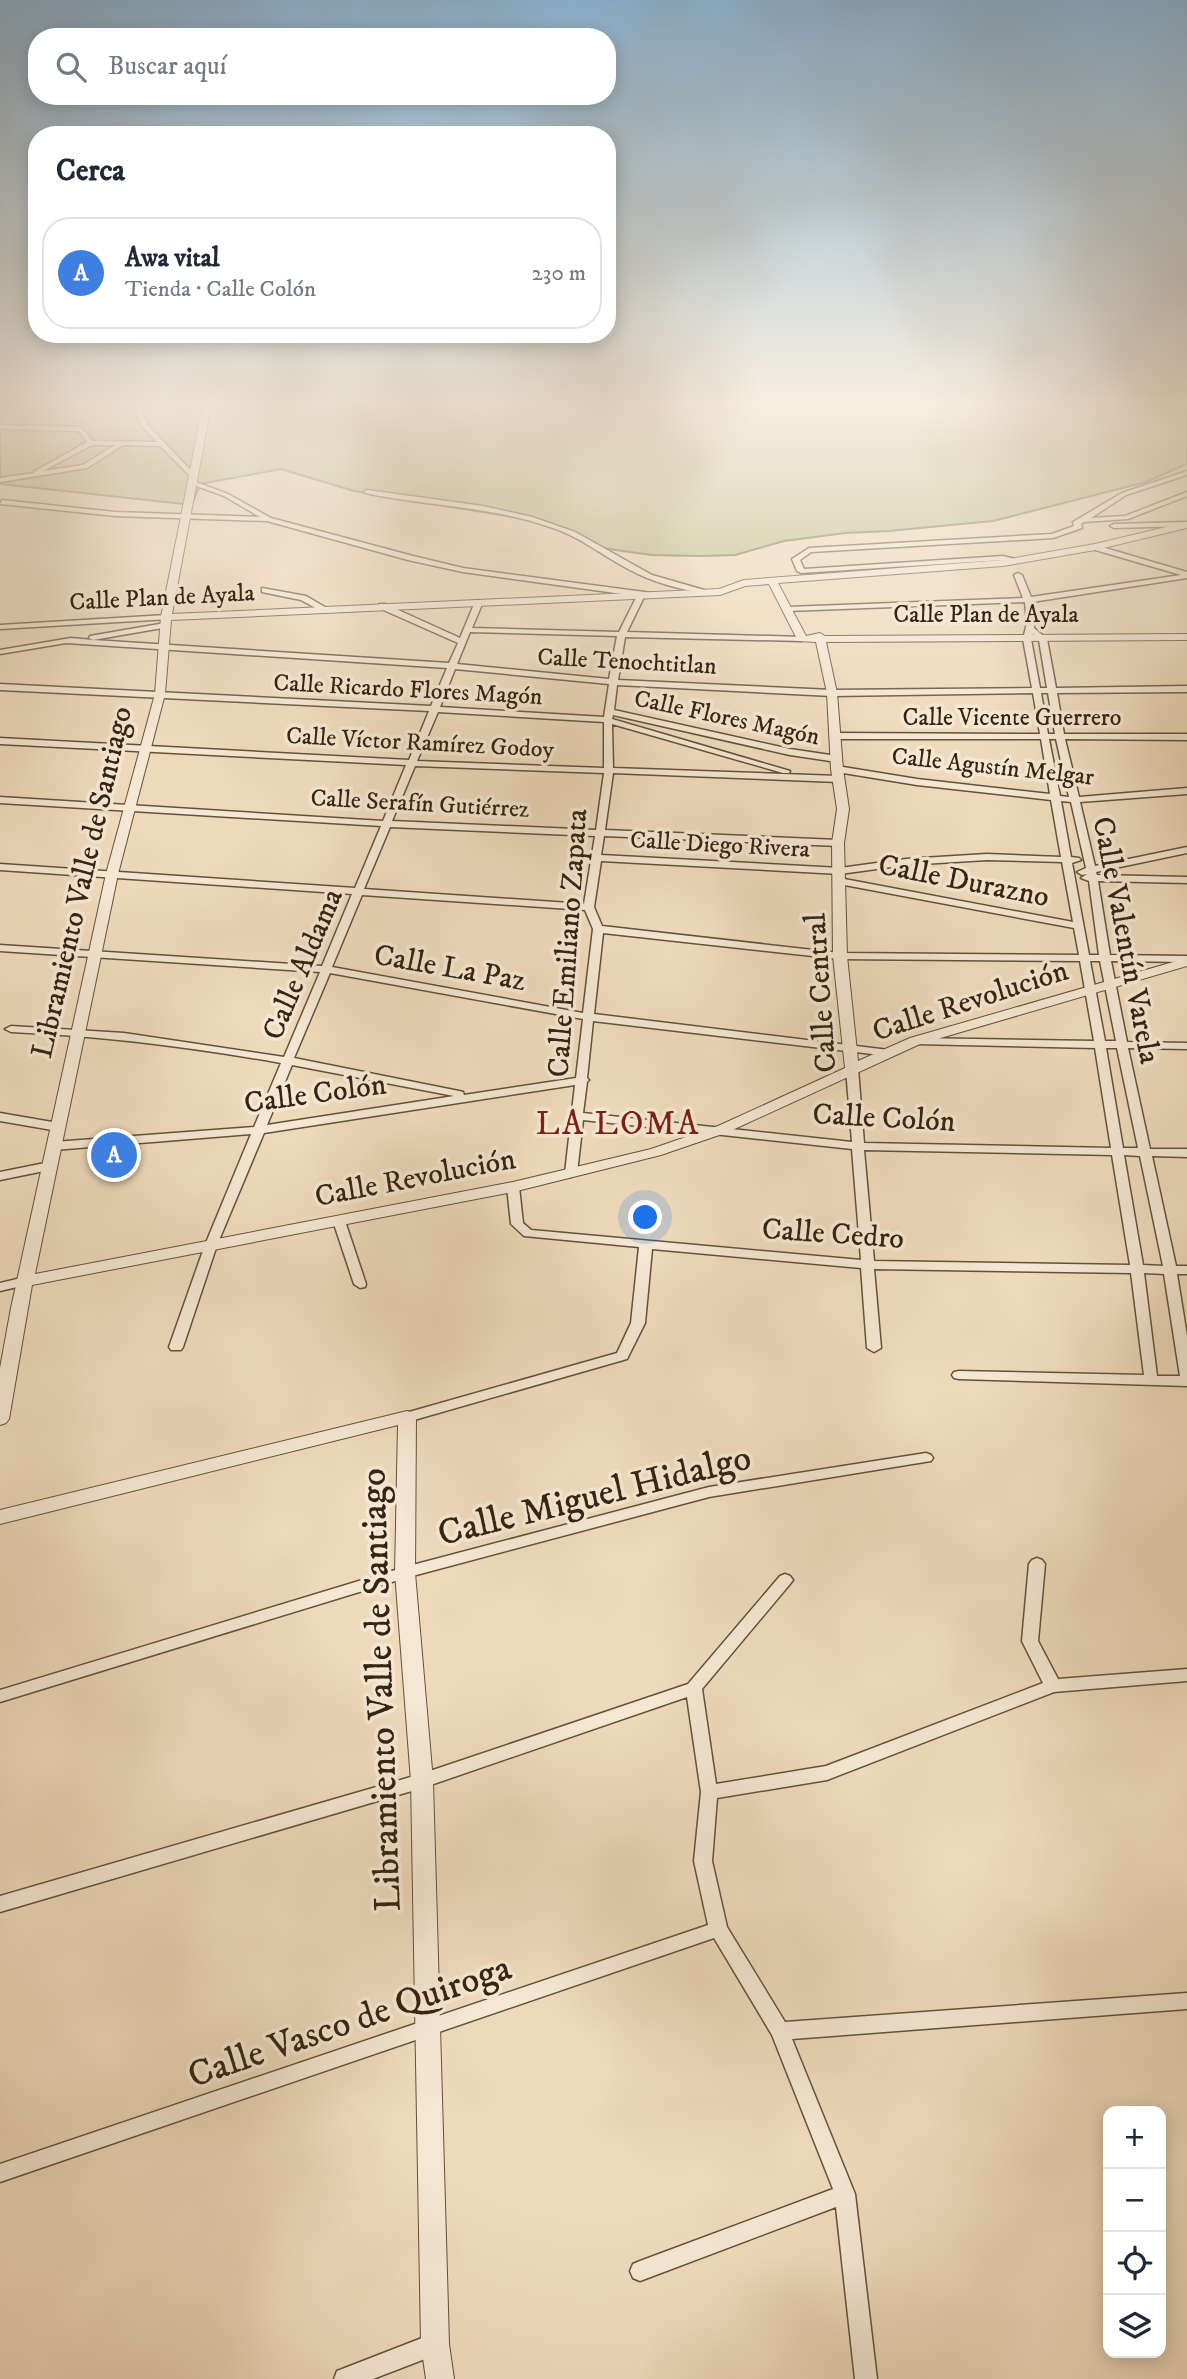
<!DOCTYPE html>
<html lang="es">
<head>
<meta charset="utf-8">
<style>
  body { margin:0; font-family:"IM FELL DW Pica",serif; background:#f6f6f7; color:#1f2937 }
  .controls { position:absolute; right:21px; bottom:21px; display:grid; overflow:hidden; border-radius:14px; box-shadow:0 4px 18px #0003 }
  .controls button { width:63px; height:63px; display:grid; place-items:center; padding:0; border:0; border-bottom:2px solid #e0e1e3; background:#fff; color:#1f2937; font:35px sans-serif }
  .you { position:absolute; left:646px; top:1218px; width:24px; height:24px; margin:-18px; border:5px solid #fff; border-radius:50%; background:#1a73e8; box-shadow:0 0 0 10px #1a73e833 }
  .badge { display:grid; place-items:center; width:46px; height:46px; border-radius:50%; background:#8f2418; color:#fff; font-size:23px; font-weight:700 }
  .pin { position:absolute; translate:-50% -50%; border:4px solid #fff; box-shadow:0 2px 7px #0006 }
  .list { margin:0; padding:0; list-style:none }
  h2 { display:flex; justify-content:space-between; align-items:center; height:91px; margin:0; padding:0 28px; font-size:30px }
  h2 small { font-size:23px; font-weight:400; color:#747a83 }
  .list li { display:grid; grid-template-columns:46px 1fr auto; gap:21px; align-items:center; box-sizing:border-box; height:112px; margin:0 14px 14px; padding:0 14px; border:2px solid #e0e1e3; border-radius:28px }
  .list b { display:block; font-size:26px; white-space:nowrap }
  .list p { margin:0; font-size:23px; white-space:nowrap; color:#747a83 }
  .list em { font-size:23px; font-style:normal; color:#747a83 }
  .icon { flex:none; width:38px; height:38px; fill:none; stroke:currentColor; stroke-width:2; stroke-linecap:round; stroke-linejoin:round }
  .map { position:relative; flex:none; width:1187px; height:2379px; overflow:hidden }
  .search { position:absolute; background:#fff; box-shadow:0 4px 18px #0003; left:28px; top:28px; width:588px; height:77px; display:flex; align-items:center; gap:18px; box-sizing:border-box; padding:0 24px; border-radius:28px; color:#747a83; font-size:26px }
  .panel { position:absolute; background:#fff; box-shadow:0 4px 18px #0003; left:28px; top:126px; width:588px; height:217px; border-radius:28px }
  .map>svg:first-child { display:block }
</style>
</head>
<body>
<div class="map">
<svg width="1187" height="2379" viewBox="0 0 1187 2379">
  <rect width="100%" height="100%" fill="#eedabb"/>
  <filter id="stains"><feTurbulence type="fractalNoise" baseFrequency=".00286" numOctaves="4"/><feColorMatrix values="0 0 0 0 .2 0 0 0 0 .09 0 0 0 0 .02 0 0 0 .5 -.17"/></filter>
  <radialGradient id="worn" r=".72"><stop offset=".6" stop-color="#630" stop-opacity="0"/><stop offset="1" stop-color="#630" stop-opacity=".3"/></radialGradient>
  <!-- green -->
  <path fill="#bebe8c" stroke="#7a714e" stroke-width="2" d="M0,400h1187v64l-41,18 -153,39 -104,10 -44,2 -61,8 -49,14 -35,1 -48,-1 -58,-8 -22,-13 -29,-12 -189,-31 -73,-22 -81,15 -8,21 -192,-21z"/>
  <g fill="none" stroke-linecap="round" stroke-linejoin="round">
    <!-- minor casing -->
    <g stroke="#63523b" stroke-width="3">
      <path id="minor" d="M64,400h8l-35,13 -5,-1z
        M131,400h6l10,24 49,52v2h-4l-32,-32 -37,-1 -36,23 -87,14v-4l34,-5 1,-2 52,-29 -8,-11 -79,-2v-4l81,2 12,14 64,1 -16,-17zM92,445h23l-32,20 -40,6z
        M1187,471v4l-61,20 -35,23 34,-2 62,-24v4l-59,23 -44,3 -3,2 1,4 -29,10 -242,14 -11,8 4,9 199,-13 12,3 1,2 -4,2 -10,-3 -201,13 -4,-2 -5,-12 17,-11 243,-14 22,-8 -1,-4 49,-29z
        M193,481l35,13 43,24 142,38 50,12 189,25v4h-8l-17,35 175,5 4,2 -4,2 -177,-4 -7,43 214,10 200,-2 -9,-49 4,-16 -2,-21 -237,9 -4,-2 4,-2 235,-9 -9,-23 4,-2 4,2 9,22 150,-22 -89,-26 -1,-2 4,-2 92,27v6l-155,24 3,13 -1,13 13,11 9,49 131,-2v6l-130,1 7,41h123v6l-122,-1 14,58 108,-9v6l-107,8 15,64 92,-19v6l-91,19 1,3 90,2v6l-89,-2 12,74 77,1v6l-76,-1 16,81 60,1v6l-59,-1 22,101h37v8l-35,-1 24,110h11v8h-10l10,62v50l-228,-7 -5,-1 -2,-3 2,-3 5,-1 185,4 -13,-102 -257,-4 7,79 -7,4 -7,-4 -6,-80 -209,-19 -7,74 -18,36 -220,63 -5,-2 -2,-3 2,-3 215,-61 14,-30 8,-76 -115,-11 -13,-12 -4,-37 2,-3 4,-1 6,4 4,36 8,7 330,30 -9,-111 -269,-29 -6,53 -6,4 -6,-4 10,-88 -311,48 -47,112 -34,102 -2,3h-10l-2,-3 36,-102 46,-111 -197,16 -6,-4 6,-4 200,-15 27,-64c-90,-16 -179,-27 -270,-31l-6,-3 6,-3 113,7 160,24 36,-85 -320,-21v-6l322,21 30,-72 -352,-24v-6l355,24 26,-62 -381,-23v-6l383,24 23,-56 -406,-21v-6l409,22 20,-49 -429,-21v-6l431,22 16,-38 -381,-25 -66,11v-4l71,-12 22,2 -4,-2 1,-2 75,-13h3v4l-75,13 356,23 9,-20 -79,-35v-4h6l75,34 15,-36 4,-2 4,2 -11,26 147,4 18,-36 -174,-24 -55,-12 -141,-39 -152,-5 -115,-12 2,-4 113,12 145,5 -36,-21 -33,-12 -1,-1zM470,632l147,4 -8,43 -152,-15zM1033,634l6,6 8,48h-7l-9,-49zM455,669l154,15 -5,33 -164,-10zM617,685l215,11 201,-3 7,41 -203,-1 -4,3 4,3h204l9,55 -133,-15 -80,-13 -4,3 4,3 80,13 134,15 10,57 -74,-3 -81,5 -66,9 -239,-13 3,-19 234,10 5,-3 -5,-3 -233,-10 8,-57 225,9 5,-3 -5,-3 -225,-8 -1,-44 171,49h6l1,-2 -178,-52 1,-4 177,40 47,7 4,-3 -4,-3 -47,-7 -176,-39zM1041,693h7l7,41h-7zM438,712l166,10v46l-187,-7zM1049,739h7l13,58 -9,-1zM415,766l189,7 -8,57 -204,-9zM1061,801l10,1 15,66 -9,4 5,3 5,-1 -6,4 8,3 10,74h-10l-17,-92 9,-3 -2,-2 -8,-1zM390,827l205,9 -11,68 -220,-15zM987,860l75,2 11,60 -234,-44 -5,3 5,3 235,44 5,27 -239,-2 -238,-27 -8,-19 7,-46 239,13 66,-9zM362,895l223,15 8,19 -10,84 -251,-46zM603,933l237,26 240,2 14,80 -179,-3 -6,3 6,3 180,4 16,100 -247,-5 -6,-74 -6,-3 -6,3 6,73 -269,-29 4,-31 2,-2 -2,-2 6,-57 296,35 6,-3 -6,-3 -295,-36zM1090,961h10l16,80h-11zM330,973l253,46 -7,59 -112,17 -1,-3 -4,-1 -165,-33zM1106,1048h11l21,100h-15zM292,1065l162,31 -187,29zM864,1150l248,5 18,110 -256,-4zM1124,1155l16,1 23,110 -20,-1zM1144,1273l20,1 16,102h-23z
        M367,490l116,16 49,11 43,15 77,43 59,17 -4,2c-27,-5 -53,-11 -77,-24 -27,-14 -51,-34 -80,-43 -60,-21 -124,-21 -185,-34l-1,-1z
        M1187,522v4l-73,2 -4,-2 4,-2z
        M262,588l44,8 24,14 -7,2 -22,-12 -39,-8z
        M166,615h3v4l-169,10v-4z
        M0,1113l58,10 6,4 -6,4 -58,-10z
        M50,1162l6,4 -2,3 -54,11v-8z
        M339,1217l6,4 21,63 -1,3 -5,1 -6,-4 -21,-63z
        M25,1277l6,4 -1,3 -30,7v-8z
        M926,1453l5,2 2,3 -2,3 -222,36 -304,81 -405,124v-12l405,-123 304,-80z
        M1037,1558l5,2 3,4 -7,77 20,38 129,-10v12l-133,11 -227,88 -110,18 -5,63 15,66 58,95 402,-29v16l-395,30 63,155 22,185h-22l-19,-172 -196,74 -7,-3 -3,-7 3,-7 7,-3 193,-72 -61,-154 -58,-97 -714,244v-18l708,-239 -14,-64 7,-69 -14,-95 -265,91 -422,124v-16l421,-122 267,-90 92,-108 5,-2 5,2 3,4 -3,4 -88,105 14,95 110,-18 217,-83 -21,-42 7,-77 3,-4z
        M435,2333l8,3 3,8 -3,8 -70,27h-39l3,-8z"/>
    </g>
    <!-- tertiary casing -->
    <g stroke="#63523b" stroke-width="2">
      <path id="tertiary" d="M204,400h8l-40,214 547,-25 25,-9 259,-20 92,-16 92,-22v6l-92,22 -92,16 -225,17 28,53 14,-3 5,3 362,-2v6l-361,2 11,51 6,76 6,40 -5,34 3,113 11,105 52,-23 277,-80v8l-267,78 -192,88 -67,23 -148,37 -481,93 -23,134 -3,4 -6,2v-57l11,-60 95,-434 49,-180 6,-77zM769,584l29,57 18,1 11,51 4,76 6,40 -5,34 1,113 12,112 -127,58 -67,23 -138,33 -478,92 83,-400 47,-180 6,-74 549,-25 25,-9z
        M407,1411l6,2 3,4 -1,156 18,208 16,563 5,35h-28l-5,-35 -10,-563 -16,-208 3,-148 -398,99v-14z"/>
    </g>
    <!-- minor -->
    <use href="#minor" fill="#f4e7d3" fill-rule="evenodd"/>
    <!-- tertiary -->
    <use href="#tertiary" fill="#f4e7d3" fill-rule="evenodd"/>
  </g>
  <!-- sky -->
  <linearGradient id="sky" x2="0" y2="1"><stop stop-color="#8bb5d6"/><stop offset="0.55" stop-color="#f7eee0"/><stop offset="1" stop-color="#f7eee0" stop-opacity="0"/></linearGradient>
  <rect width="1187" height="733" fill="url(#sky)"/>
  <g text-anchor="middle" stroke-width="7" stroke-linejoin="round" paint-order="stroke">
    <!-- far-street labels -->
    <g font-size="24" fill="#352410" stroke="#f4e7d3">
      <text transform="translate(162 597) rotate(-3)" y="8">Calle Plan de Ayala</text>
      <text x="986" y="622">Calle Plan de Ayala</text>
      <text transform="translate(627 661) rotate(3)" y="8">Calle Tenochtitlan</text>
      <text transform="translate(408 689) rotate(3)" y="8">Calle Ricardo Flores Magón</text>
      <text transform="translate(727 717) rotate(12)" y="8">Calle Flores Magón</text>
      <text x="1012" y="725">Calle Vicente Guerrero</text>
      <text transform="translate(420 742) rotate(3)" y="8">Calle Víctor Ramírez Godoy</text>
      <text transform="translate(993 766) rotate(6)" y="8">Calle Agustín Melgar</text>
      <text transform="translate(420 803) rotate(3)" y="8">Calle Serafín Gutiérrez</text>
      <text transform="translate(720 844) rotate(3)" y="8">Calle Diego Rivera</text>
    </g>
    <!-- street labels -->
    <g font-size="30" fill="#352410" stroke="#f4e7d3">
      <text transform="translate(964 880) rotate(11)" y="10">Calle Durazno</text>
      <text transform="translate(81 882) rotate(-77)" y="10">Libramiento Valle de Santiago</text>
      <text transform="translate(1127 940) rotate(79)" y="10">Calle Valentín Varela</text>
      <text transform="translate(567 943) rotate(-86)" y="10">Calle Emiliano Zapata</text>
      <text transform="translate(302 964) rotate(-67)" y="10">Calle Aldama</text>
      <text transform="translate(450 967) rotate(10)" y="10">Calle La Paz</text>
      <text transform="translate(820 993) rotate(-94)" y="10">Calle Central</text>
      <text transform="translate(970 1000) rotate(-18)" y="10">Calle Revolución</text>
      <text transform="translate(315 1093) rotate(-8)" y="10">Calle Colón</text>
      <text transform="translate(884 1117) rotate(3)" y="10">Calle Colón</text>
      <text transform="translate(415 1177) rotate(-11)" y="10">Calle Revolución</text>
      <text transform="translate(833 1233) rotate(4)" y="10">Calle Cedro</text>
    </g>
    <!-- quarter labels -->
    <g font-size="33" letter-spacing="2" fill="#7a1f14" stroke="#f4e7d3">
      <text x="618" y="1134">LA LOMA</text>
    </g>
    <!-- near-street labels -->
    <g font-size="37" fill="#352410" stroke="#f4e7d3">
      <text transform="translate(594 1494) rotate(-14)" y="13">Calle Miguel Hidalgo</text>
      <text transform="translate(379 1690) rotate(-92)" y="13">Libramiento Valle de Santiago</text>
      <text transform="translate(349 2020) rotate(-19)" y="13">Calle Vasco de Quiroga</text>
    </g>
  </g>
  <rect width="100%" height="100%" filter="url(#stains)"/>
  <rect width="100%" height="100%" fill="url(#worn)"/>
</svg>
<div class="controls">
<button>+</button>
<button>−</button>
<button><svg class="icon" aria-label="locate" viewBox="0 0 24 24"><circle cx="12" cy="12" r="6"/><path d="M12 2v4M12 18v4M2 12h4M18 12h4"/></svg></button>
<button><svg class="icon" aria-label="layers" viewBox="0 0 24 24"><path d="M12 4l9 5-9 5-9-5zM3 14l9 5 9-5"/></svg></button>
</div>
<div class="you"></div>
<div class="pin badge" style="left:114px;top:1155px;background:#3f7fe0">A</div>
<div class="search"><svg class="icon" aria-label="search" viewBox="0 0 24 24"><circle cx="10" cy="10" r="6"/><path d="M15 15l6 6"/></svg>Buscar aquí</div>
<section class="panel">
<h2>Cerca<small></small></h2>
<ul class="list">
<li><span class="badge" style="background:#3f7fe0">A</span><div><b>Awa vital</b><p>Tienda · Calle Colón</p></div><em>230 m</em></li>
</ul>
</section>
</div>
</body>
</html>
